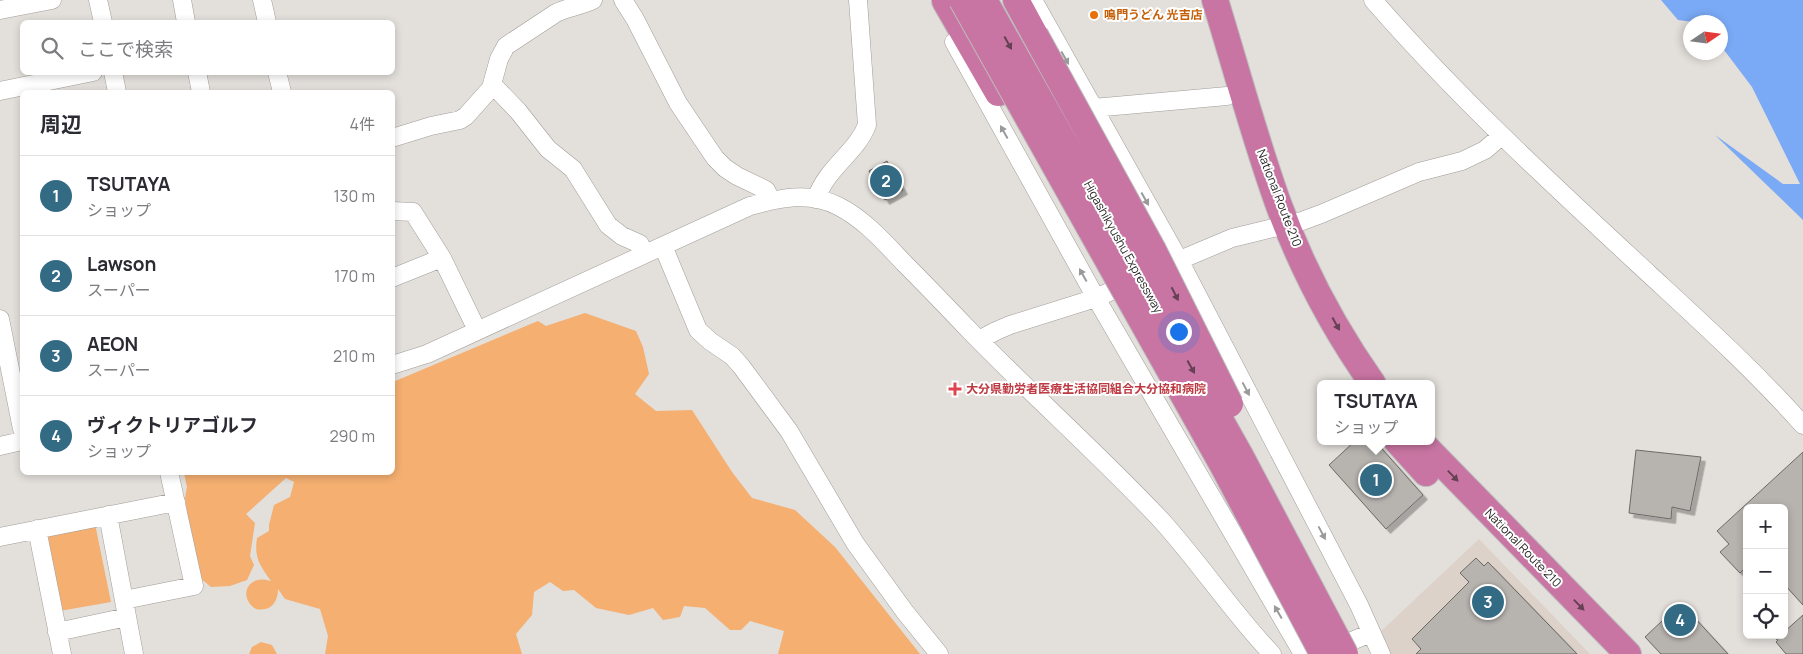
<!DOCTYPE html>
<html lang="ja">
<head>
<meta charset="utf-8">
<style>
  body { margin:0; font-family:Manrope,"Noto Sans JP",sans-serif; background:#f2f2f3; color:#2b2b33 }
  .controls { position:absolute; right:15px; bottom:15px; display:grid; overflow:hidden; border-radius:8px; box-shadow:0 2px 8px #0003 }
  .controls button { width:45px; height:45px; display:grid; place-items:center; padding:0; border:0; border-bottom:1px solid #e1e1e2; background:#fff; color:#2b2b33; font:25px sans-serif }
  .compass { position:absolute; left:1683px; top:15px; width:45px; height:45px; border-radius:50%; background:#fff; box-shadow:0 2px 8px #0003; rotate:77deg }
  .you { position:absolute; left:1178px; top:331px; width:18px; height:18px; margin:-12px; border:4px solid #fff; border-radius:50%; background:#1a73e8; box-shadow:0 0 0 8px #1a73e833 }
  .badge { display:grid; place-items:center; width:32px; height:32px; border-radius:50%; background:#336b85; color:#fff; font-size:16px; font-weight:700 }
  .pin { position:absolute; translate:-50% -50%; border:2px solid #fff; box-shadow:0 1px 5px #0006 }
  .popup { position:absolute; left:1317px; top:380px; width:118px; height:65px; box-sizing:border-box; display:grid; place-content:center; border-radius:8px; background:#fff; filter:drop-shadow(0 1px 4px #0005); font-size:16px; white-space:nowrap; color:#7c7c81 }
  .popup b { font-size:19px; color:#2b2b33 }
  .popup::after { content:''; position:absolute; left:50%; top:100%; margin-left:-10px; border:10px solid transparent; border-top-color:#fff }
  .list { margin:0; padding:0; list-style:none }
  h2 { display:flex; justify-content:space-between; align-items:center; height:65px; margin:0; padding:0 20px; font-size:21px }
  h2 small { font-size:16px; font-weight:400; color:#7c7c81 }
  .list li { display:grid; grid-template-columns:32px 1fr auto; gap:15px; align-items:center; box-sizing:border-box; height:80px; padding:0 20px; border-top:1px solid #e1e1e2 }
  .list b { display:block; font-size:19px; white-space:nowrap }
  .list p { margin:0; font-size:16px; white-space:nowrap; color:#7c7c81 }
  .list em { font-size:16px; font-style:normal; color:#7c7c81 }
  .icon { flex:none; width:28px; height:28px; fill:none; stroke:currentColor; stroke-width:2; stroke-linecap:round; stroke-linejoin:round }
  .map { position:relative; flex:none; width:1803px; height:654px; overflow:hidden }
  .search { position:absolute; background:#fff; box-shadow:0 2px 8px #0003; left:20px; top:20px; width:375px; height:55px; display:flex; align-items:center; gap:12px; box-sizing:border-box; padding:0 18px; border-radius:8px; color:#7c7c81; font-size:19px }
  .panel { position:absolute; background:#fff; box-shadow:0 2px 8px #0003; left:20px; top:90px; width:375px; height:385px; border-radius:8px }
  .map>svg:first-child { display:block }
</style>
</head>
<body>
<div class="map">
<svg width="1803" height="654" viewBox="0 0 1803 654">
  <defs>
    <filter id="shadow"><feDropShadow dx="4.5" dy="4.5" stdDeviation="0" flood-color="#0004"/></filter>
  </defs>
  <rect width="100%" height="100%" fill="#e3dfdb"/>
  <!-- built -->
  <path fill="#ddd2c9" d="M1479,539l111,115h-202l-10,-20z"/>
  <!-- green -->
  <path fill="#f4af71" d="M585,313l51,18 7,16 6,27 -14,20 21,17 36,-1 40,62 20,26 43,12 40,37 85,107h-142l6,-23 -34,-10 -9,9h-11l-25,-22 -21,-2 -4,11 -17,3 -10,-12 -24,7 -33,-7 -22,-18 -11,1 -13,-9 -16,10 -2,23 -16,19 6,20h-197l3,-18 -8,-27 -35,-10 -7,-10c0,13 -7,23 -22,20 -19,-12 -8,-36 15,-28 -11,-16 -17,-22 -14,-43l12,-7v-6l5,-20 16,-8 4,-15 -8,-4 -40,36 9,9 -5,33 4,9 -7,15 -17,6 -19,1 -12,-10 -9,-45 -5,-34 2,-11 -3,-14 208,-1 1,-90 145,-61 8,5z
    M93,514l18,88 -57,10 -18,-87z
    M261,642l11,3 5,9h-28l3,-7z"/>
  <!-- water -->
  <path fill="#7aa9f5" d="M1661,0h142v220l-88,-85 68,49h17l-48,-97 -31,-41 -1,-24h-27l-15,-2z"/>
  <!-- building -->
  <path fill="#b7b3af" stroke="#6d6a66" filter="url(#shadow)" d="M887,161l16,29 -18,10 -16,-29z
    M1355,441h20l48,54 -37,34 -57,-64z
    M1636,450l65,7 -11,54 -18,-4 -1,12 -42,-6z
    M1803,452v153l-19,-21v-76h-37v58l-7,7 -20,-21 9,-8 -12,-13z
    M1476,558l8,8 4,-4 89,92h-161l5,-5 -9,-10 57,-57 -9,-9z
    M1681,603l47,51h-67l-16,-17z
    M1803,615v39h-17l-10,-12 2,-2 -2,-1 5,-4h3v-3z"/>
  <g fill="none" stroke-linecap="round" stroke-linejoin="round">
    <!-- minor casing -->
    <g stroke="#a19d99" stroke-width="19">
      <path id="minor" d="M98,0l5,22
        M182,0l4,22
        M262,0l5,22
        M623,0l12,19 43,84 37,55 10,10 12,8 29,14 5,10
        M1033,0l146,260 180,345 22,49
        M1373,0c85,98 181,186 276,274 53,49 106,97 154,151
        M0,10l52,-10
        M954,42l142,256 207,356
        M113,72l4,20
        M197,72l4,20
        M277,72l5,20
        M493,85l25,26 30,38 25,20 35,56 14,11 18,8 4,10
        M0,91l93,-19
        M1093,108l134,-12
        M392,138l39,-12 29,-6 6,-4 25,-28 8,-29 7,-13 50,-33c12,-6 25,-7 37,-13
        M816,199c11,-32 41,-47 51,-74l-9,-125
        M392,211l21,1 29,46 35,72
        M663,246l35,84 12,11 22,15 9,10 48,65 66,112 50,69 34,42
        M1168,265l64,-27 70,-17 19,-7 98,-42 43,-11 23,-11 16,-14
        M392,278l50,-20
        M0,319l22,110
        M979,340l17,-9 14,-6 86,-27 35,-16
        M392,365l35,-11 323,-148c30,-8 59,-15 88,0 26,13 46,36 66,57 22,22 44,45 66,68 62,64 129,123 191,189 39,43 71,92 111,134
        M0,446l22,-5
        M108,515l26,139
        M37,529l25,125
        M0,537l176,-35
        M124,600l70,-14 -25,-114
        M57,632l70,-15
        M1330,650l41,-17"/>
    </g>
    <!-- highway casing -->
    <g stroke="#bcbcbc" stroke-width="28">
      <path id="highway" d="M1016,0l19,35
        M1215,0c21,68 39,136 63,203 23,63 56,126 95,181
        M945,1l53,92
        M1397,441l29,32
        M1420,441l208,213"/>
    </g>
    <!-- minor -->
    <use href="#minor" stroke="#fff" stroke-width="18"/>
    <!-- highway -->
    <use href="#highway" stroke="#c975a3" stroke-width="26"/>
    <!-- highway-bridge casing -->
    <g stroke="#bcbcbc" stroke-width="28" stroke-linecap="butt">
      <path id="highway-bridge" d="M962,0l260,464 101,190
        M984,0l256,455 105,199
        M1035,35l118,215 77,154"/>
    </g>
    <!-- highway-bridge -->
    <use href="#highway-bridge" stroke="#c975a3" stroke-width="26"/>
  </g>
  <!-- one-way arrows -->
  <defs><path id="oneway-solid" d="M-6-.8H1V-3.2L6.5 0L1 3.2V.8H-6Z" transform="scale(1.25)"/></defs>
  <g fill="#644153">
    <use href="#oneway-solid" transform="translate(1008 43) rotate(61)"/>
    <use href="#oneway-solid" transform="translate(1175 294) rotate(63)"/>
    <use href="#oneway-solid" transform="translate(1336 324) rotate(61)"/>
    <use href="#oneway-solid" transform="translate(1191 367) rotate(61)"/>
    <use href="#oneway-solid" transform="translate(1453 476) rotate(46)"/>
    <use href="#oneway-solid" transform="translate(1579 605) rotate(46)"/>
  </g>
  <g fill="#9b9a9a">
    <use href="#oneway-solid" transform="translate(1065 58) rotate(61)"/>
    <use href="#oneway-solid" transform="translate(1004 132) rotate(-119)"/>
    <use href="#oneway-solid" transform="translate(1145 199) rotate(61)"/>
    <use href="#oneway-solid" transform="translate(1083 275) rotate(-119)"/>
    <use href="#oneway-solid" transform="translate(1246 389) rotate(62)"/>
    <use href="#oneway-solid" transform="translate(1322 533) rotate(62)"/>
    <use href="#oneway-solid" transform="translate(1278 612) rotate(-120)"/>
  </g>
  <!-- markers -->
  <circle fill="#e8710a" stroke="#fff" stroke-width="2" cx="1094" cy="15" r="5"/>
  <path fill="#e0444e" stroke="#fff" stroke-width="2" d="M952.5 381.5h5v5h5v5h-5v5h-5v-5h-5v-5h5z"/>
  <g text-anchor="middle" stroke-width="4" stroke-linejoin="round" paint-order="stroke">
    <!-- food labels -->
    <g font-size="12" font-weight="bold" fill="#c56008" stroke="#fff" text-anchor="start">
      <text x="1104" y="19">鳴門うどん 光吉店</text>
    </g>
    <!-- street labels -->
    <g font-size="12" fill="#211f1e" stroke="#fff">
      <text transform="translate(1279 198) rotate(69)" y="4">National Route 210</text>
      <text transform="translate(1123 247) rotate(61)" y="4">Higashikyushu Expressway</text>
      <text transform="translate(1523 548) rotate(46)" y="4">National Route 210</text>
    </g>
    <!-- health labels -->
    <g font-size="12" font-weight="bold" fill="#be3a42" stroke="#fff" text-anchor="start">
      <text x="966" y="393">大分県勤労者医療生活協同組合大分協和病院</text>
    </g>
  </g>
</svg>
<div class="controls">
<button>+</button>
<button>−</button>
<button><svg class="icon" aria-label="locate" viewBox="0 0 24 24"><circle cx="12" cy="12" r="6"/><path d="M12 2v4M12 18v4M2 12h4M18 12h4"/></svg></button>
</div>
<svg class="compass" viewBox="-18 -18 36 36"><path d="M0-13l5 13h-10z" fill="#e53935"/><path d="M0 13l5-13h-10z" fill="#7c7c81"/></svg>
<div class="you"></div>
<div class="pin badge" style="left:1376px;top:480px">1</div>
<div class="popup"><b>TSUTAYA</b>ショップ</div>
<div class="pin badge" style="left:886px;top:181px">2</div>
<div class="pin badge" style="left:1488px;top:602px">3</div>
<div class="pin badge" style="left:1680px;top:620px">4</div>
<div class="search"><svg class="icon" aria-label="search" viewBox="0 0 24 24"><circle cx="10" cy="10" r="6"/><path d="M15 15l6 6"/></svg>ここで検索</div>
<section class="panel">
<h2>周辺<small>4件</small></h2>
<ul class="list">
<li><span class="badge">1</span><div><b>TSUTAYA</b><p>ショップ</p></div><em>130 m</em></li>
<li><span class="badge">2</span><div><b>Lawson</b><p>スーパー</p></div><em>170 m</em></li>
<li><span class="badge">3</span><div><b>AEON</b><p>スーパー</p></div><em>210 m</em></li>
<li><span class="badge">4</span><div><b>ヴィクトリアゴルフ</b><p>ショップ</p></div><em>290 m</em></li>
</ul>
</section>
</div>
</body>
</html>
